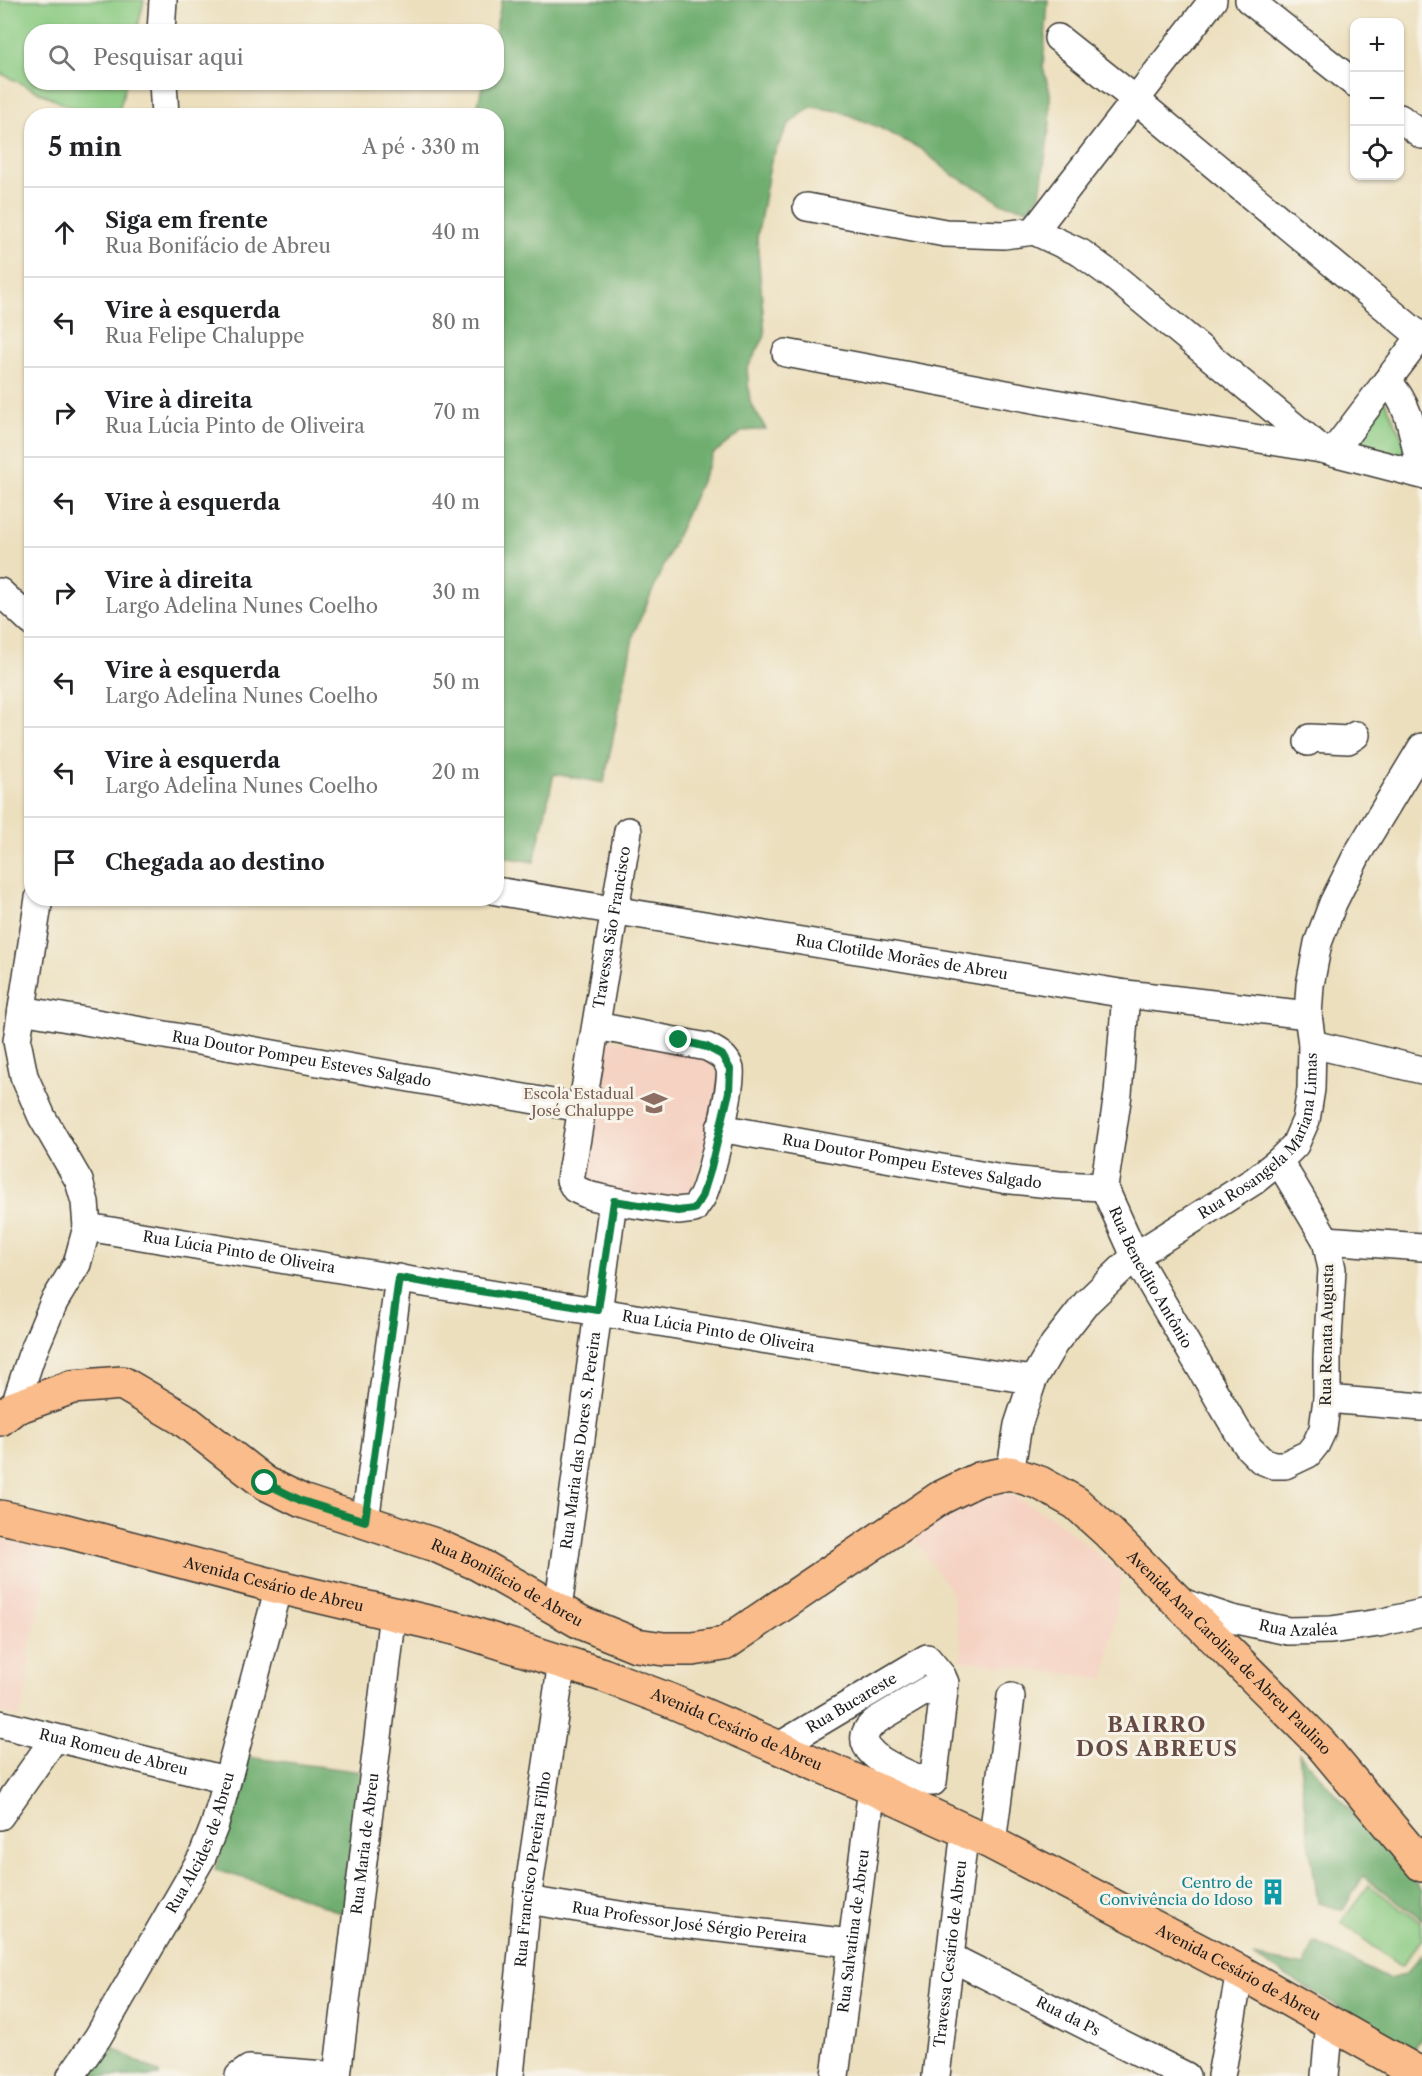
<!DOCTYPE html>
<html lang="pt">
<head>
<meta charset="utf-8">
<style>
  body { margin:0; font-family:"Libre Caslon Text",serif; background:#f2f2f2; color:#202124 }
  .controls { position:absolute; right:18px; top:18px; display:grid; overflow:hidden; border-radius:12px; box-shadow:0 2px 4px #0004 }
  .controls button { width:54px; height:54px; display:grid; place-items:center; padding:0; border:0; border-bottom:2px solid #e0e0e0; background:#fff; color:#202124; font:30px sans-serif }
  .stop { position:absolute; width:18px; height:18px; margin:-14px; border:4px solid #0b8043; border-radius:50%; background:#fff }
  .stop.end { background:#0b8043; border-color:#fff; box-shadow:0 2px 6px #0008 }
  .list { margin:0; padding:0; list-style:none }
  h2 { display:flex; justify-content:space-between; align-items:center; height:78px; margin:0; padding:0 24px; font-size:26px }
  h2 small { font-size:20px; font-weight:400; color:#757577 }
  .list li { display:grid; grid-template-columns:39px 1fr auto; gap:18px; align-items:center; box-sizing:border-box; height:90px; padding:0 24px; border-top:2px solid #e0e0e0 }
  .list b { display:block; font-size:22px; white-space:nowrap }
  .list p { margin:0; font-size:20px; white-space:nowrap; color:#757577 }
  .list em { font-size:20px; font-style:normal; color:#757577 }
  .icon { flex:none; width:33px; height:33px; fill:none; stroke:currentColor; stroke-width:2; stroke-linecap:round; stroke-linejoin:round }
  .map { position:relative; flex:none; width:1422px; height:2076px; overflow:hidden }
  .search { position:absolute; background:#fff; box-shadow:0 2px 4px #0004; left:24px; top:24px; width:480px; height:66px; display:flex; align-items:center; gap:15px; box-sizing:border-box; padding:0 21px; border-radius:24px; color:#757577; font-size:22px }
  .panel { position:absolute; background:#fff; box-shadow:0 2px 4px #0004; left:24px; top:108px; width:480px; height:798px; border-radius:24px }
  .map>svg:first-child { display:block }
</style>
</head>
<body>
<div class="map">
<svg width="1422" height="2076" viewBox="0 0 1422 2076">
  <rect width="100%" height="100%" fill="#f7f3e8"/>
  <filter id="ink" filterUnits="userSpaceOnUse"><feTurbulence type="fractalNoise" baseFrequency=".0167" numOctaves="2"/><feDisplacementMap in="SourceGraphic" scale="12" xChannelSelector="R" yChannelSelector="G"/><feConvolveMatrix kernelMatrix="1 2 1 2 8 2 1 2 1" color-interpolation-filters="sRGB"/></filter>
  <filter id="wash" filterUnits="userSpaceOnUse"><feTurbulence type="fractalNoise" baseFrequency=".008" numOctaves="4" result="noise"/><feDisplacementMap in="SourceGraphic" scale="24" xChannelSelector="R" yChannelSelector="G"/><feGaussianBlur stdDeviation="1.35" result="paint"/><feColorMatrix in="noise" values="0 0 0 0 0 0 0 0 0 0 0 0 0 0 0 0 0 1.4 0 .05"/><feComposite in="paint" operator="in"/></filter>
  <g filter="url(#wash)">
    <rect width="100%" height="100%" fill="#ecdfbd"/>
    <!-- built -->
    <path fill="#f5d2c2" d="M603,1038l105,18 13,25 -9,45 -23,72 -40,1 -72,-18z
      M1004,1491l48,26 70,57 -17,105 -144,-19 1,-12 -10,-55 -44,-63z
      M0,1539l54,7 -23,97 -5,51 -8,24 -18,-6z"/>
    <!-- green -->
    <path fill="#8aca82" stroke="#53734f" stroke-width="1.5" d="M0,0h144l-7,31 -105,1v50l94,1 -8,32h-32l-86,-42z
      M1380,390l28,60 -3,5 -63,-9z
      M1369,1885l53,39v15l-21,28 -60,-45z"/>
    <!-- forest -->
    <path fill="#6fae70" stroke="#466546" stroke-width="1.5" d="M502,0h546l-5,68 7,24v31l-10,72 -12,14 -29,-6 -12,-10 -34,-18 -32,-26 -43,-22 -39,-16 -28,-4 -22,17 -18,36 -14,78 8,98 -18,33 3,33 16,27 -23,2 -30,23 -79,179 -30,150 -50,-9 -20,88 -37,-6 -1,-740h-21l8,-33 13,-1v-50l-1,-1z
      M1299,1753l123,138v29l-59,-44 -20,34 -25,-7 -14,-100z
      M246,1757l115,15 -13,144 -66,-27 -67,-19z
      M1314,1942l74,37 17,-4 17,-21v82l-9,15 -160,-95 52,10z
      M111,2047l48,26v3h-67z"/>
  </g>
  <g filter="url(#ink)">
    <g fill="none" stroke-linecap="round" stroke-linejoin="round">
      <!-- minor casing -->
      <g stroke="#3b3934" stroke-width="30">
        <g id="minor">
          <path d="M1249,0l105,83"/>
          <path d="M161,32l2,-32"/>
          <path d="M1058,38l78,62 285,237"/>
          <path d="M163,82l2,34"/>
          <path d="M1400,118l22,17"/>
          <path d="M807,207l138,26 59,2 30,-4 179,-231"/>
          <path d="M1034,231l47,22 37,27 203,169"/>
          <path d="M786,353l382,71 153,25 101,26"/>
          <path d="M1387,381c25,24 27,60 34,93"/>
          <path d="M1333,452l89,-117"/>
          <path d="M0,592l32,30"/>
          <path d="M1308,742l2,-4 38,2 8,-5"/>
          <path id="s1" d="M496,891l630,103 182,21"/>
          <path id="s2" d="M1126,994l-8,100 -14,93 31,69 103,176 11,16 12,12 12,5h12l23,-11 8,-10 7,-15 4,-30v-41l5,-89 -6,-29 -47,-79"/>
          <path id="s3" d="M22,1010l559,98"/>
          <path id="s4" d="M596,1026l111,21c10,5 20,10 23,22 3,16 -20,112 -28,128 -2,4 -6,8 -8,12l-16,2 -65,-10 -22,-5 -16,-7 -5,-9 58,-349"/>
          <path d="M1312,1044l110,26"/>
          <path id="s5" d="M720,1128l282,51 57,6 45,2"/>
          <path id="s6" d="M87,1227l705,117 241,36"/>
          <path d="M1326,1240l96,7"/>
          <path d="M1327,1399l95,8"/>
          <path d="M14,1408l17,-51 23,-55 23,-38 10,-37 -2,-25 -6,-21 -37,-64 -18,-41 -7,-35 22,-143"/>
          <path id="s7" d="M1010,1473l8,-48 15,-45 21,-36 33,-42 48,-46 119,-75 25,-20 16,-16 11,-25 5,-31 1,-45 -4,-29 2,-30 8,-42 15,-40 25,-50 64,-106"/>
          <path d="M365,1521l34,-243"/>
          <path id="s8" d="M1178,1601l54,18 56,12 43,-1 48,-7 43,-10"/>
          <path id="s9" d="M558,1609l55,-408"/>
          <path id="s10" d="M0,1724l226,56"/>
          <path id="s11" d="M776,1748l151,-90 15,18 3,7 -12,99h-7c-21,-10 -89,-32 -49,-62l50,-30 18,-7"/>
          <path d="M0,1816l54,-77"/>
          <path d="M992,1843l19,-146"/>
          <path id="s12" d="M527,1900l130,21 194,22"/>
          <path id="s13" d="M950,1957l236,119"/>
          <path id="s14" d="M71,2076l27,-39 104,-180 12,-30 8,-27 57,-213"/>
          <path d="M239,2076l10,-7 88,7"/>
          <path id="s15" d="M337,2076l56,-463"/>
          <path id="s16" d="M510,2076l17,-176 35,-238"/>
          <path id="s17" d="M835,2076l37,-288"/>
          <path id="s18" d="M936,2076l29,-246"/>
          <path d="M1221,2076l19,-104"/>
          <path d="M1325,2076l5,-54"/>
        </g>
      </g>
      <!-- major casing -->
      <g stroke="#3b3934" stroke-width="36">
        <g id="major">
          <path id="s19" d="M0,1419l14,-11 58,-21 50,-4 61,36 82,64 37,18 133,44 43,19 104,59 54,22 28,4h29l31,-5 216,-146 39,-19 31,-6 30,10 36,20 32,29 212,211 102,122"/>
          <path id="s20" d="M0,1517l62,13 217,57 179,42 145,46 66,25 203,88 120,55 248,129 182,103"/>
        </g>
      </g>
      <!-- minor -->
      <use href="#minor" stroke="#fff" stroke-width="27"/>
      <!-- major -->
      <use href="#major" stroke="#f9bc8a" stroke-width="33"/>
    </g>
  </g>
  <g fill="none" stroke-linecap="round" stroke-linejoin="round" filter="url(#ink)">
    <!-- route -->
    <path stroke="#0b8043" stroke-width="8" d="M265,1483l37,18 63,20 34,-243 199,32 16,-109 64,10 16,-2 8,-12 8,-26 19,-79 1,-23 -8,-14 -15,-8 -28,-7"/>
  </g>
  <!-- icons -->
  <defs>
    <g id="school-bare" transform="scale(2.07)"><path d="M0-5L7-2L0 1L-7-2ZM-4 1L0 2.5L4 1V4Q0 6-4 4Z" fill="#8d6e63" stroke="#f7f3e8" stroke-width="2.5" paint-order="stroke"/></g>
    <g id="building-bare" transform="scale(2.07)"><path d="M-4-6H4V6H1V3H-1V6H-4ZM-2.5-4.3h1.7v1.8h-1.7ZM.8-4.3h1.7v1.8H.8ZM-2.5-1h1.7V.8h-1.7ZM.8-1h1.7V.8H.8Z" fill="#0f9aa8" stroke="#f7f3e8" stroke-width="2.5" paint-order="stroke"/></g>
  </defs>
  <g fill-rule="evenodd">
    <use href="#school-bare" x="654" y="1103"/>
    <use href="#building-bare" x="1273" y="1892"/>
  </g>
  <g text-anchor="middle" stroke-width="6" stroke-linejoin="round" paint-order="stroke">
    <!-- street labels -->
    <g font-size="15" fill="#1c1c1c" stroke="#f7f3e8">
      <text dy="5" stroke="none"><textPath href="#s4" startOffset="680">Travessa São Francisco</textPath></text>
      <text dy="5" stroke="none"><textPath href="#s1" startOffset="411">Rua Clotilde Morães de Abreu</textPath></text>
      <text dy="5" stroke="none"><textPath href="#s3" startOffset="284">Rua Doutor Pompeu Esteves Salgado</textPath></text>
      <text dy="5" stroke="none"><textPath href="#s7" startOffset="441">Rua Rosangela Mariana Limas</textPath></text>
      <text dy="5" stroke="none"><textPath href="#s5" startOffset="195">Rua Doutor Pompeu Esteves Salgado</textPath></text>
      <text dy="5" stroke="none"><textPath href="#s6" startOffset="154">Rua Lúcia Pinto de Oliveira</textPath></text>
      <text dy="5" stroke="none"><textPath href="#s2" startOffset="296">Rua Benedito Antônio</textPath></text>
      <text dy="5" stroke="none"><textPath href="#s6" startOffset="640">Rua Lúcia Pinto de Oliveira</textPath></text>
      <text transform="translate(1327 1335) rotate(-89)" y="5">Rua Renata Augusta</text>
      <text dy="5" stroke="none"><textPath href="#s9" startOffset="170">Rua Maria das Dores S. Pereira</textPath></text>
      <text dy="5" stroke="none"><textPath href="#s20" startOffset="282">Avenida Cesário de Abreu</textPath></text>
      <text dy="5" stroke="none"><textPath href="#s19" startOffset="567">Rua Bonifácio de Abreu</textPath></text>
      <text dy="5" stroke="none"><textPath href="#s8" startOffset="124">Rua Azaléa</textPath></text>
      <text dy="5" stroke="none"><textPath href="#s19" startOffset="1422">Avenida Ana Carolina de Abreu Paulino</textPath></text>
      <text dy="5" stroke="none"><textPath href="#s11" startOffset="88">Rua Bucareste</textPath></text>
      <text dy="5" stroke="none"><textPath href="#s20" startOffset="768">Avenida Cesário de Abreu</textPath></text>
      <text dy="5" stroke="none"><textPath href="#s10" startOffset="117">Rua Romeu de Abreu</textPath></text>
      <text dy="5" stroke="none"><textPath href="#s14" startOffset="268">Rua Alcides de Abreu</textPath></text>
      <text dy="5" stroke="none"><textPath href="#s15" startOffset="234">Rua Maria de Abreu</textPath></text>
      <text dy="5" stroke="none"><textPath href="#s16" startOffset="208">Rua Francisco Pereira Filho</textPath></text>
      <text dy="5" stroke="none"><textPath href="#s12" startOffset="164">Rua Professor José Sérgio Pereira</textPath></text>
      <text dy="5" stroke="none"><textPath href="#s17" startOffset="146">Rua Salvatina de Abreu</textPath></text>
      <text dy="5" stroke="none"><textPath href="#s18" startOffset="123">Travessa Cesário de Abreu</textPath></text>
      <text dy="5" stroke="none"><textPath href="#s20" startOffset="1326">Avenida Cesário de Abreu</textPath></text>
      <text dy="5" stroke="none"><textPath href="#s13" startOffset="132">Rua da Ps</textPath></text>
    </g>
    <!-- education labels -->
    <g font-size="15" fill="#785e54" stroke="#f7f3e8" text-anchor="end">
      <text x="634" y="1099">Escola Estadual<tspan x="634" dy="17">José Chaluppe</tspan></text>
    </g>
    <!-- culture labels -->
    <g font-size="15" fill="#0d838f" stroke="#f7f3e8" text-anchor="end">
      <text x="1253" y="1888">Centro de<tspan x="1253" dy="17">Convivência do Idoso</tspan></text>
    </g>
    <!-- district labels -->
    <g font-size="21" font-weight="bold" letter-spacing="1.5" fill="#664b45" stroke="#f7f3e8">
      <text x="1157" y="1732">BAIRRO<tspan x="1157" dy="24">DOS ABREUS</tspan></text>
    </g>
  </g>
</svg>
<div class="controls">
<button>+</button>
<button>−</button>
<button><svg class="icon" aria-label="locate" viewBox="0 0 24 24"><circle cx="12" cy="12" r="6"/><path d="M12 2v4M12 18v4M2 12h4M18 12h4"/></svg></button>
</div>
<div class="stop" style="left:265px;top:1483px"></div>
<div class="stop end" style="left:679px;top:1040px"></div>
<div class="search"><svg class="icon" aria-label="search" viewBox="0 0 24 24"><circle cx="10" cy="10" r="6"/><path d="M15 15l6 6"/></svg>Pesquisar aqui</div>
<section class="panel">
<h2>5 min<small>A pé · 330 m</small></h2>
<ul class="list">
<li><svg class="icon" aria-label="ahead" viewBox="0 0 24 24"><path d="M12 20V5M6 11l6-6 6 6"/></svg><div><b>Siga em frente</b><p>Rua Bonifácio de Abreu</p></div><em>40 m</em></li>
<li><svg class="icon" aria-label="left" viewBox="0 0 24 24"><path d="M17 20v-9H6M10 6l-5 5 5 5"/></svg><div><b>Vire à esquerda</b><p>Rua Felipe Chaluppe</p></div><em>80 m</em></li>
<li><svg class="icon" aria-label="right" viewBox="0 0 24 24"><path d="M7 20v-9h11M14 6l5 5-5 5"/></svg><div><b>Vire à direita</b><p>Rua Lúcia Pinto de Oliveira</p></div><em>70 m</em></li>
<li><svg class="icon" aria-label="left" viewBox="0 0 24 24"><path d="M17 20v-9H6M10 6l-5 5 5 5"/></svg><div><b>Vire à esquerda</b></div><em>40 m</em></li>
<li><svg class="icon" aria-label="right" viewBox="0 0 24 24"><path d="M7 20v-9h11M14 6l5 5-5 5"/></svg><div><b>Vire à direita</b><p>Largo Adelina Nunes Coelho</p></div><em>30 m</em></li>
<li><svg class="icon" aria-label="left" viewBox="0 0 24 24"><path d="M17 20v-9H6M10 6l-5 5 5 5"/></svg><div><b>Vire à esquerda</b><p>Largo Adelina Nunes Coelho</p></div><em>50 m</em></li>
<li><svg class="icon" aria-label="left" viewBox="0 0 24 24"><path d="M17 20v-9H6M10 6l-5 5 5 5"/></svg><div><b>Vire à esquerda</b><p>Largo Adelina Nunes Coelho</p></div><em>20 m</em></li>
<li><svg class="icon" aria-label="arrive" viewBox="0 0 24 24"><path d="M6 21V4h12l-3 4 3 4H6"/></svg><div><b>Chegada ao destino</b></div></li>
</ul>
</section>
</div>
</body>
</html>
